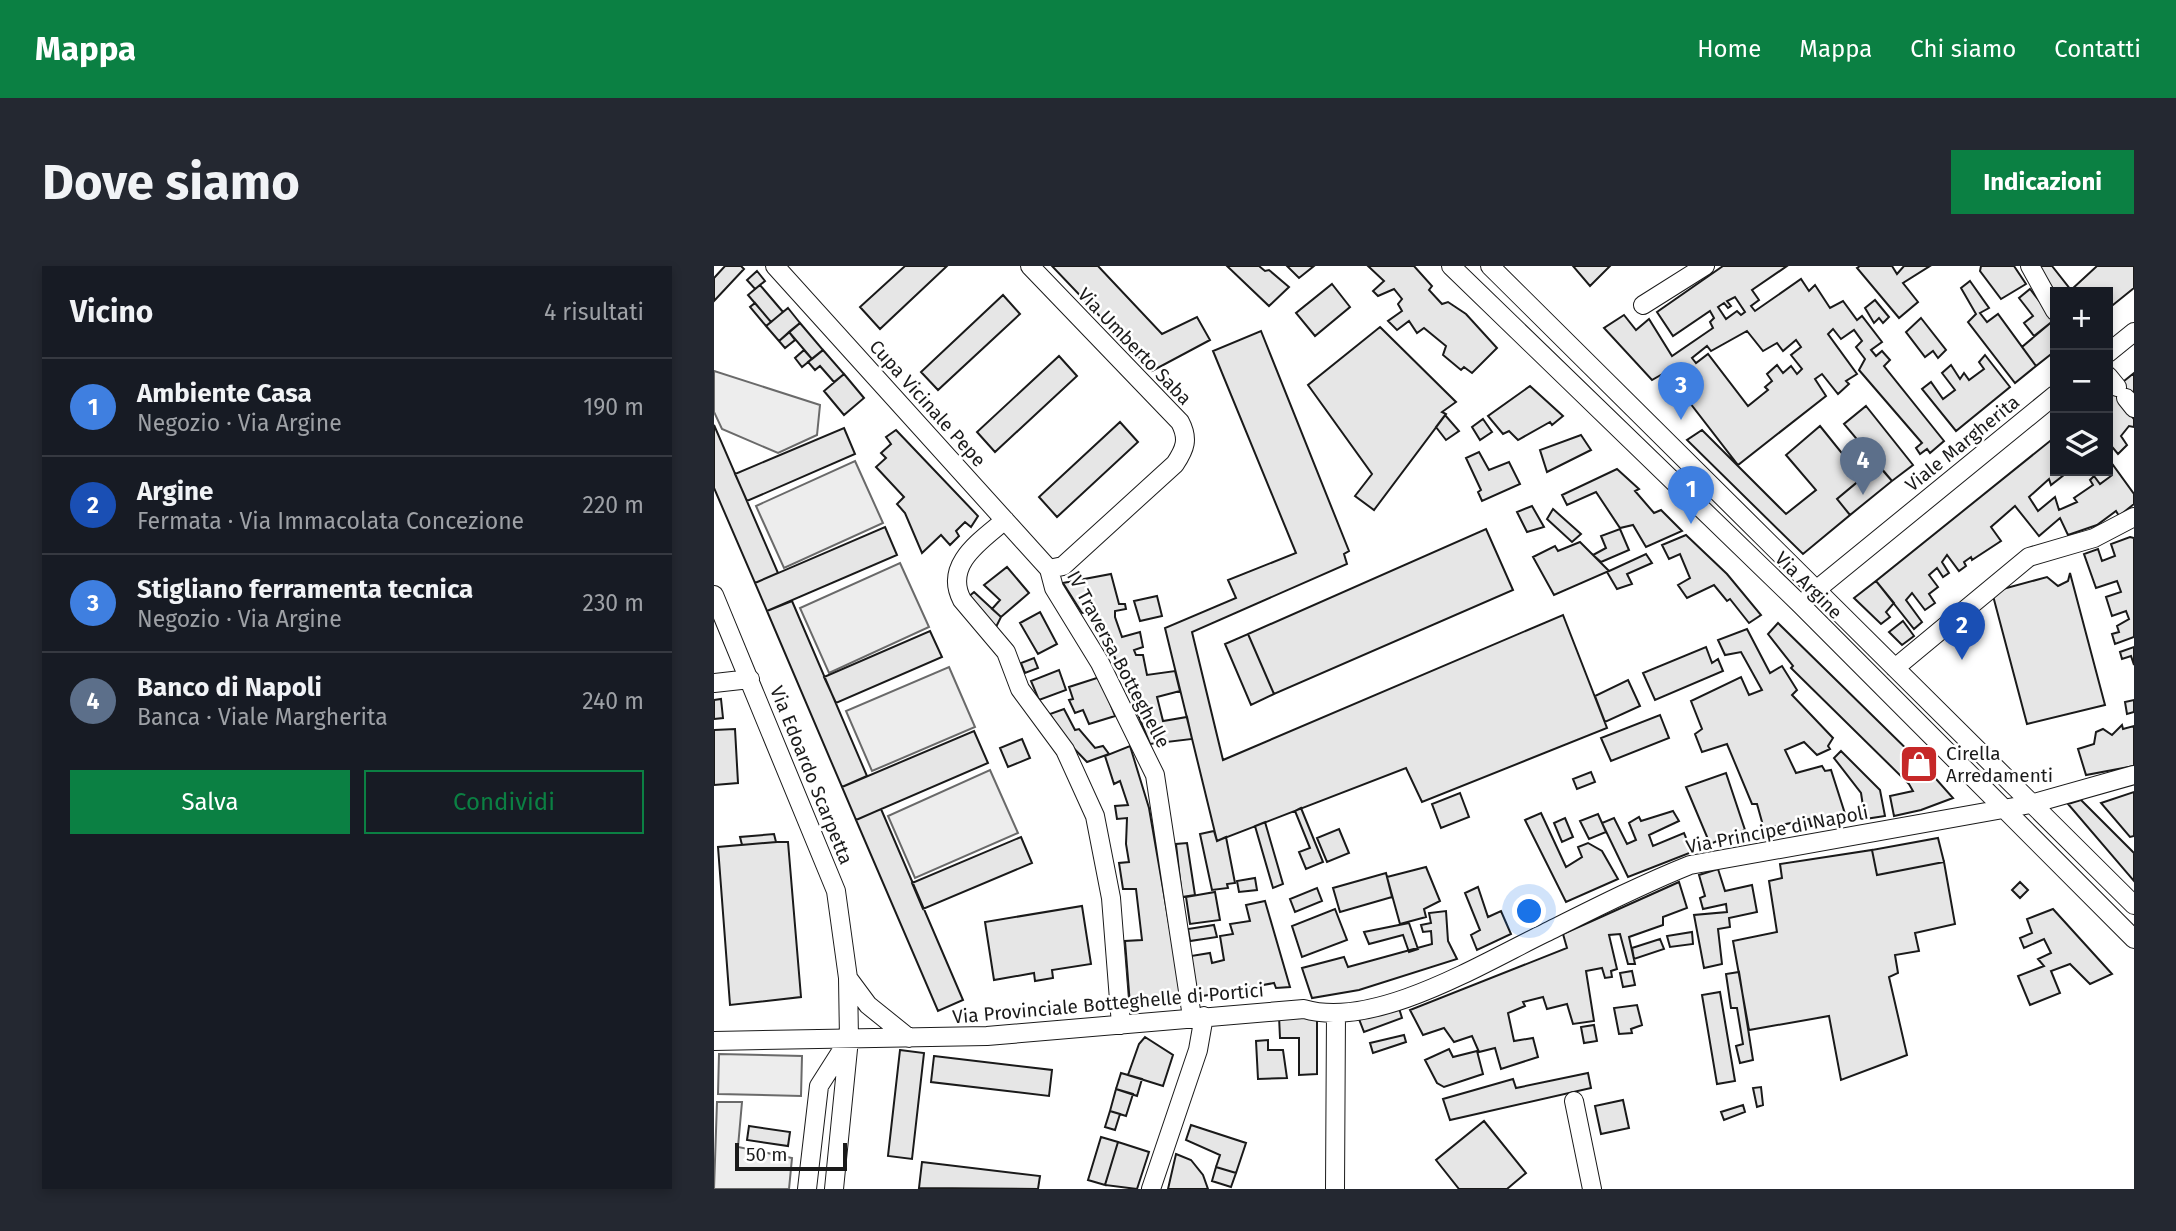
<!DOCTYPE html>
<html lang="it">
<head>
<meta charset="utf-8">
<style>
  body { margin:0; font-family:"Fira Sans",sans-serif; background:#242831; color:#f1f3f6 }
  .controls { position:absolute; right:21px; top:21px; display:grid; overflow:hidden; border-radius:0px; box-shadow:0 4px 10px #0003 }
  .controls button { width:63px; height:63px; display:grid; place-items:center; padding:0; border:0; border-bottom:2px solid #363941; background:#171b24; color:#f1f3f6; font:35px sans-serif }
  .scale { position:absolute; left:21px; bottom:18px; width:112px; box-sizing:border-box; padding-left:7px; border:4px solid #1a1a1a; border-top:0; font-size:19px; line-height:24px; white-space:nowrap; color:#1a1a1a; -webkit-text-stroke:5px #fff; paint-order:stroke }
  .you { position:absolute; left:816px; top:646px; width:24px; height:24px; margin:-18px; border:5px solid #fff; border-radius:50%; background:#1a73e8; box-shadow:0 0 0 10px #1a73e833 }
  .badge { display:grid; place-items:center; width:46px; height:46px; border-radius:50%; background:#0b8043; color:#fff; font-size:23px; font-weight:700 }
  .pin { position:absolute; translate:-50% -58px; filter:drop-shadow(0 2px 4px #0008) }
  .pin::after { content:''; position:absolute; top:37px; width:24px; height:21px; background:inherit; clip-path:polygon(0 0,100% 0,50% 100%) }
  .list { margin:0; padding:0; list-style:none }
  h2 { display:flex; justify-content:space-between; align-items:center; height:91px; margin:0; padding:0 28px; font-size:30px }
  h2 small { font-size:23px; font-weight:400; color:#9ea1a6 }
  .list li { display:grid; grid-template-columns:46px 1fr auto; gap:21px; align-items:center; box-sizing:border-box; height:98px; padding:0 28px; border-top:2px solid #363941 }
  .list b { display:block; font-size:26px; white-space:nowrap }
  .list p { margin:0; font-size:23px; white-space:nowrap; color:#9ea1a6 }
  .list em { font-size:23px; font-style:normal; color:#9ea1a6 }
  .actions { display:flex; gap:14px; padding:21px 28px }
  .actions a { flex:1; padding:16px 0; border:2px solid #0b8043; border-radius:0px; text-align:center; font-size:24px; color:#0b8043 }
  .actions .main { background:#0b8043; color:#fff }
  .icon { flex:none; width:38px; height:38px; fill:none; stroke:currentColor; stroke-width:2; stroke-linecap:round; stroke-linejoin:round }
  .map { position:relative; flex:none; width:1420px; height:923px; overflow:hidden; border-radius:0px }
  header { display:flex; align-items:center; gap:42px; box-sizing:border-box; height:98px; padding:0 35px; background:#0b8043; color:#fff }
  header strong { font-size:33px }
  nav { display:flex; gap:38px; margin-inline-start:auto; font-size:24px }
  .intro { display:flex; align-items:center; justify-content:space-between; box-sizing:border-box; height:168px; padding:0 42px }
  h1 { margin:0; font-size:49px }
  .button { padding:18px 32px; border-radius:0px; background:#0b8043; color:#fff; font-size:24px; font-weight:700 }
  main { display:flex; gap:42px; padding:0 42px }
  aside { flex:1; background:#171b24; border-radius:0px; box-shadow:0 4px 10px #0003 }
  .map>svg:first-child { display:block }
</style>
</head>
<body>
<header>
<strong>Mappa</strong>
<nav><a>Home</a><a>Mappa</a><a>Chi siamo</a><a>Contatti</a></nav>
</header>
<div class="intro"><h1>Dove siamo</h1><a class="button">Indicazioni</a></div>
<main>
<aside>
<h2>Vicino<small>4 risultati</small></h2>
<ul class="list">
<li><span class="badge" style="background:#3f7fe0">1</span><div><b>Ambiente Casa</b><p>Negozio · Via Argine</p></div><em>190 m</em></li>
<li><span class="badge" style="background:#1a4fb4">2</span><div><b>Argine</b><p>Fermata · Via Immacolata Concezione</p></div><em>220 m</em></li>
<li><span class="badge" style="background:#3f7fe0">3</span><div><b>Stigliano ferramenta tecnica</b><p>Negozio · Via Argine</p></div><em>230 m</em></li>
<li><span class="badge" style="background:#5c6f8a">4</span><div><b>Banco di Napoli</b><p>Banca · Viale Margherita</p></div><em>240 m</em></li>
</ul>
<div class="actions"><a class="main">Salva</a><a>Condividi</a></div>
</aside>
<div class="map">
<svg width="1420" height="923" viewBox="0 0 1420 923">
  <rect width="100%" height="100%" fill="#fff"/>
  <!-- built -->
  <path fill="#ededed" stroke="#6a6a6a" stroke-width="2" d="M0,105l106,34 -3,30 -39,18 -56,-24 -8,-17z
    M141,195l28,62 -99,45 -28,-62z
    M186,297l29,64 -100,46 -29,-65z
    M235,401l26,60 -103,44 -26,-60z
    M276,504l28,63 -103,45 -27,-62z
    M5,788l83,2 -1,40 -83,-2z
    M3,836h25l-4,45 54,11 -3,31h-75z"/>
  <!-- building -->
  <path fill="#e6e6e6" stroke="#1a1a1a" stroke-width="2" fill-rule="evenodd" d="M11,0h16l3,3 -30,32v-23z
    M191,0h42l-67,63 -20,-22z
    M338,0h46l64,68 35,-17 13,23 -58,31z
    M513,0h32l6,5 4,-1 20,17 -20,19z
    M573,0h27l-15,12z
    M654,0h46l18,20 -3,4 13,14 6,-2 18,12 31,34 -25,25 -8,-6 -3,3 -18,-15 3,-9 -22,-18 -7,5 -8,-12 -12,9 -9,-9 14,-10 -4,-7 4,-5 -8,-10 -16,7 -5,-5 11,-10z
    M859,0h37l-20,20z
    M1009,0h64l-35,24 7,10 -8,6 4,5 46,-32 8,12 6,-6 15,23 13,-7 14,19 5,-4 20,26 -11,8 5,6 6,-5 8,9 -6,6 60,75 -14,12 -3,-4 -7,5 -4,-6 6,-5 -63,-73 6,-11 -9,-12 6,-6 -8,-11 -13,9 -8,-10 -5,5 29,40 -11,7 3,3 -11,10 -16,-20 -7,5 11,17 -88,69 -72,-93 -14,8 -48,-52 20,-13 12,15 13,-11 23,37 41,-28 -3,-6 4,-4 -4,-7 -37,25 -16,-24zM1021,31l10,15 -4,3 -4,-4 -11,8 -8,-12 6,-4 4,5 3,-2 -4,-5zM1033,65l16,20 14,-8 6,8 13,-11 5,7 -10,8 11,14 -5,5 -6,-8 -8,7 -6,-8 -10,9 5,7 -7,6 3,3 -20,16 -40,-52 -12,9 -4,-5 15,-12 4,5z
    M1146,0h32l5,8 7,-8h26l-27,17 15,19 -19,16 -42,-50z
    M1267,0h33l12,18 -25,15 -21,-28z
    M1324,0h14l19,24 26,-24h37v22l-26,21v-17h-53z
    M43,5l8,10 -10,8 -8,-9z
    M1256,15l19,27 -9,5 7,9 11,-8 38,52 -21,17 -47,-61 8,-8 -15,-26z
    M618,18l18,23 -35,29 -19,-23z
    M46,19l23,27 -12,10 -23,-27z
    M1316,23l24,31 -20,16 -10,-13 9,-7 -14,-18z
    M289,29l17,19 -82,76 -17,-18z
    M1161,34l14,17 -6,6 -4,-5 -5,5 -9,-15z
    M41,37l16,19 -5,4 -16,-19z
    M74,42l12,15 -21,18 -13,-15z
    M1207,52l25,32 -8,8 -5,-7 -8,6 -19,-25z
    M1340,54l1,31 -19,15 -14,-19z
    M86,57l23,27 -11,9 -23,-27z
    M666,61l76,75 -14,10 4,2 -72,96 -19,-14 17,-22 -64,-89z
    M547,65l88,220 -5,3 3,10 -155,68 31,128 340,-145 44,113 -185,74 -16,-34 -189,73 -52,-213 71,-30 -8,-18 68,-27 -83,-202z
    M75,66l6,8 -10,8 -6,-7z
    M90,84l8,9 -10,8 -7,-9z
    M109,84l21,24 -10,8 -14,-16 -5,4 -7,-8z
    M1271,89l25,32 -54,44 -34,-42 9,-7 12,17 12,-9 -13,-17 9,-8 9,14 4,-6 5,7 15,-11 -5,-7z
    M345,90l18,20 -82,76 -18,-20z
    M1420,107v19l-13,11 13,16v8l-5,-1 -8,10 6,9 -9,9 -10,-12v-48z
    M130,108l20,24 -20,17 -20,-24z
    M816,120l33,30 -11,9 -2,-3 -32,18 -9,-9 -6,3 -15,-18z
    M1152,140l47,59 -21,16 -48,-57z
    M731,149l14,16 -13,9 -10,-13z
    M769,153l9,13 -12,8 -8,-13z
    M406,156l18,20 -81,75 -18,-20z
    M0,159l64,148 -23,10 -41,-95z
    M1106,160l42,52 -25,21 13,16 -47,39 -116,-114 15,-10 84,84 30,-24 -30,-35z
    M130,162l11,26 -108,47 -12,-27z
    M182,164l82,86 -7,11 -6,-5 -9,9 3,5 -9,9 -9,-10 -19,18 -17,-40 -8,-9 7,-7 -28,-30 10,-9 -5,-5 10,-9 -5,-7z
    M867,169l10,15 -44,22 -7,-22z
    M1341,171v34h14l-18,14 -2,-6 -20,18 9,14 17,-14 4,13 18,-8 -3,-4 19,-13 -3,-5 4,-4 6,8 11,-8 -5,-5 7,-6 21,29v10l-15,12 -3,-5 -19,14 -29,10 -8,-17 -21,18 -24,-30 -24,21 10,14 -29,19 -1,-3 -7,5 2,4 -7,5 -12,-16 -5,7 7,11 -6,4 -6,-9 -8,7 9,12 -9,7 6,9 -10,7 -13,-17 -6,7 16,22 -8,7 -38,-48z
    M765,186l10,18 20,-8 11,22 -38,17 -4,-9 3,-2 -15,-32z
    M1164,199l14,16 -42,34 -13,-16z
    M903,203l22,20 -4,2 19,22 7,-3 21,21 -36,16 -13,-22 -13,3 -24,-36 -29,13 -5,-10z
    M818,240l12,21 -17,5 -10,-20z
    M839,243l28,25 -9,8 -25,-23z
    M171,261l12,28 -130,56 -12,-28z
    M772,263l27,61 -239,104 -26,-60z
    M906,263l9,21 -28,12 -8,-7 13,-7 -5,-12z
    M972,269l41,39 34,41 -12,8 -19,-24 -3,2 -13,-16 -27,13 -9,-13 12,-7 -10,-24 -11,5 -7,-14z
    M1416,271l4,1v99l-19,7 -3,-10 7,-2 -2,-6 12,-7 -3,-8 -14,5 -6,-19 15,-5 -4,-11 -21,7 -12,-34 14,-5 4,12 13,-5 -4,-12z
    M866,276l29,29 -55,24 -21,-38 22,-11 3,5z
    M932,288l6,9 -25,11 5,10 -15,5 -10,-17z
    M293,301l22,26 -28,24 -9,-8 8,-9 -16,-15z
    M1356,307l35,132 -78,19 -35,-132 55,-15 11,9 10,-5z
    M397,308l8,30h6l1,5 -11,2v6l7,20 18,-5 3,15 -9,3 2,5h7l4,20 28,-4 5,20 -23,6 6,24 24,-4 5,22 -42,5 -42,-103 -6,2 -13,-31 -7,1 -19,-30z
    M1162,315l18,22 -8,9 4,5 -9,7 -27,-26z
    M260,326l27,25 -5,10 -29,-29z
    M443,330l5,20 -22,5 -6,-20z
    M78,335l75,175 -25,11 -75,-176z
    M326,346l17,32 -19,10 -18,-31z
    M1189,355l11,15 -12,9 -13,-13z
    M1064,357l151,148 24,27 -32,12 -27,6 -4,-20 23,-5 -4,-7 -118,-116 2,-2 -25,-32z
    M1033,363l23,44 12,-7 15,24 -5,5 41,43 -5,8 2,3 -13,6 -13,-13 -19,8 11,23 26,-7 3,5 6,-1 16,50 -36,6 -2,-7 -45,10 -7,-25h-5l-25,-60 -25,8 -7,-18 7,-5 -11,-28 50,-24 8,18 13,-5 -21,-38 -16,3 -7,-15z
    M216,365l12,26 -106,46 -12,-26z
    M534,368l26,60 -23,11 -26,-61z
    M992,381l6,16 6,-4 5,12 -68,29 -12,-27z
    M1420,381v18l-3,-9 -9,3 -2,-7z
    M320,392l4,10 -13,5 -4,-10z
    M345,404l7,20 -27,10 -8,-19z
    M386,411l15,39 -26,8 -6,-14 -8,3 -6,-13 4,-1 -4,-12z
    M914,414l12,26 -35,16 -10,-26z
    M7,433l2,19 -9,1v-19z
    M1420,434v12l-7,2 -2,-12z
    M350,443l11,21 4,-1 16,19 8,-2 6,8 -22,8 -24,-25 -13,-23z
    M946,449l9,23 -58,23 -10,-23z
    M1408,459l1,4 11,-3v40l-48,9 -8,-26 16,-5 2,-12 7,-3 9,6z
    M21,463l3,54 -24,2v-55z
    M260,465l14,32 -132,57 -14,-33z
    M308,473l8,19 -22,9 -8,-19z
    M416,480l19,62 33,190 -52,7 -5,-64 17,-1 -6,-51h-13l-4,-26 10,-1 -3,-18 1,-26 -10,1 -2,-13 13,-1 -8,-24 -6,3 -9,-28z
    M1127,485l39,39 5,26 -20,3 -4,-26 -27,-35z
    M877,506l4,10 -18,7 -4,-10z
    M1012,507l19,57 -35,14 -24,-57z
    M1420,526v44l-4,1 -29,-34z
    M746,527l9,24 -28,11 -9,-24z
    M1367,534l53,53v28l-66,-77z
    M587,542l22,54 -17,7 -7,-17 11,-4 -15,-37z
    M167,543l82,191 -25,11 -82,-191z
    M959,545l6,10 -30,14 4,11 31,-13 8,19 -64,25 -26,-54 12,-5 13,26 9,-4 -7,-17 10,-6 2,4z
    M827,547l25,54 16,-10 -4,-10 10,-4 14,8 16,28 -52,23 -41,-82z
    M884,548l8,18 -17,7 -9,-18z
    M851,552l8,19 -11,5 -8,-19z
    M551,556l18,62 -10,4 -18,-62z
    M625,563l10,24 -22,9 -10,-24z
    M500,565l3,10 9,-4 9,46 -8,1 1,4 -16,2 -12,-56z
    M60,568l2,8 -34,3 -2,-8z
    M307,571l11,26 -109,46 -11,-26z
    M1224,572l6,24 -67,13 -5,-25z
    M62,576h12l13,155 -71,8 -12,-158z
    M473,577l8,52 -13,2 -6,-53z
    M1158,584l5,25 67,-13 11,62 -40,9 4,18 -24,4 3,18 -9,4 18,78 -66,25 -12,-64 -80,14 -16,-89 44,-9 -8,-51 13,-3 -2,-14z
    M712,601l14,34 -16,8 2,8 -26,7 -13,-47z
    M1004,603l7,22 27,-6 5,27 -28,6 1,9 -12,2 4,35 -18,4 -10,-53 33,-3 -1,-8 -23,5 -3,-11 5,-2 -6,-21z
    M672,607l6,24 -52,15 -7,-24z
    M541,612l2,12 -18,2 -2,-11z
    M965,616l8,26 -24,9v8l-34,12 6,27h-7l-8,-30 -11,1 8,34 -6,2 1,6 -7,1 -3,-10 -16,3 8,50 -21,3 -6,-20 -20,5 -4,-12 -20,5 2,4 -17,7 6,28 19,-3 5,19 -37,12 -6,-21 -16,4 -7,-16 -18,6 -10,-14 -21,7 -13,-25 157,-62 -4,-14z
    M1306,616l8,8 -8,8 -8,-8z
    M764,621l10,30 13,-6 10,23 -34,16 -6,-15 9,-5 -15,-37z
    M603,622l5,13 -27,11 -5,-13z
    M501,626l5,28 -30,4 -4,-27z
    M551,635l25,86 -14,1 -2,-5 -77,14 -6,-41 19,-3 2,10 12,-3 -4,-24 13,-2 -3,-10 20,-3 -4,-16z
    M368,640l9,58 -39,6 1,8 -18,3 -1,-8 -40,7 -9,-58z
    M621,643l12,31 -45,17 -10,-31z
    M1339,643l59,65 -22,10 -20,-20 -19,7 9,22 -30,12 -12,-29 26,-10 -6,-7 13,-6 -7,-14 -20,9 -4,-10 12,-5 -5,-14z
    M732,645l2,30 9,18 -98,31 -47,8 -10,-30 42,-11 4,10 84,-23 -1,-13 -8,1 -2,-7 10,-2 -2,-10z
    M695,657l9,26 -9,3 -6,-17 -34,9 -5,-12z
    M500,659l3,12 -27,4 -2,-12z
    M978,666l1,12 -23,3 -3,-11z
    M946,673l4,10 -30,10 -2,-11z
    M918,705l3,14 -12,2 -3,-14z
    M1025,706l14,88 -13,3 -4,-17 7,-2 -6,-36h-6l-5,-34z
    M1006,726l15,89 -18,3 -15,-89z
    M684,739l4,13 -38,14 -5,-13z
    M923,739l5,20 -11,4 1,4 -13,1 -5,-26z
    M565,750l38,1v57l-18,1v-37h-19z
    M880,759l3,16 -13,2 -3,-16z
    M690,769l2,7 -33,11 -3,-10z
    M431,771l28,18 -10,31 -35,-11 11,-31z
    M554,774v10h15l4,28 -29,1 -2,-38z
    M735,783l4,8 24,-6 6,23 -39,13 -7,-4 -12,-23z
    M186,784l24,3 -12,106 -24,-3z
    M220,790l118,14 -3,26 -118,-14z
    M407,807l21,6 -5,17 -21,-7z
    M874,807l3,15 -141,32 -7,-21 70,-20 3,9z
    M1047,821l2,18 -6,2 -4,-19z
    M402,823l17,5 -7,22 -16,-5z
    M909,834l6,28 -28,6 -6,-28z
    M1029,839l2,7 -21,8 -3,-8z
    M396,845l10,3 -5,16 -10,-3z
    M770,855l42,52 -19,16h-48l-23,-29z
    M477,859l55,18 -10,30 -20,-6 4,-12 -34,-15z
    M35,860l41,6 -2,14 -41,-6z
    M387,871l17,5 -13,43 -17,-5z
    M404,876l31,10 -12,37 -32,-4z
    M462,888l15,6 12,15 5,14h-40z
    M208,896l118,14 -2,13 -119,-1z
    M502,901l20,6 -5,14 -19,-6z"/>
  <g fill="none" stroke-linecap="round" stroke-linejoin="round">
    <!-- minor casing -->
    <g stroke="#1a1a1a" stroke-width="20">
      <path id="minor" d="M61,0l274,303
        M316,0l150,156c9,17 5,27 -5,42l-112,102 -14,3
        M737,0l349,338 334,335
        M776,0l644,639
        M1316,0l25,45
        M929,39l62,-39
        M1394,87l26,-21
        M1394,110l9,11
        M1412,132l8,10
        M291,254c-23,20 -62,44 -43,80l44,52 14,37 45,61 30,66 16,82 10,127
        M335,303l5,19 46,75 55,112 37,242
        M0,329l122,296 12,87 1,61 -15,150
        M1096,329l245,-200
        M1181,402l134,-111 65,-19 40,-21
        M0,417l36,-4
        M134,712l20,27 41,33
        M0,775l273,-5 317,-27c70,21 179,-46 241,-76 48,-24 95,-48 145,-68l341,-61 103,-29
        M860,835l18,88
        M93,923l12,-103 28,-44
        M437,923l47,-139 6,-34
        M621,923l1,-176"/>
    </g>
    <!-- minor -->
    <use href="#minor" stroke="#fff" stroke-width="18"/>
  </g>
  <!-- icons -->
  <defs>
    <g id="shop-square" transform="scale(2.0125)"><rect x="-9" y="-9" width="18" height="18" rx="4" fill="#c62828" stroke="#fff"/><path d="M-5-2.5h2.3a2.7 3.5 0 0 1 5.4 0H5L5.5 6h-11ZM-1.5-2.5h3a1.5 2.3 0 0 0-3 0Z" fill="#fff"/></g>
  </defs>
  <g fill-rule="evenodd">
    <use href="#shop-square" x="1205" y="498"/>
  </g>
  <g text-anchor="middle" stroke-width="5" stroke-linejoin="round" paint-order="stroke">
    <!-- street labels -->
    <g font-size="19" fill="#1a1a1a" stroke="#fff">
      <text transform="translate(421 80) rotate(46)" y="7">Via Umberto Saba</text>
      <text transform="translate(214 137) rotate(48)" y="7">Cupa Vicinale Pepe</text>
      <text transform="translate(1248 177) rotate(-39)" y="7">Viale Margherita</text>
      <text transform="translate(1095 319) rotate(45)" y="7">Via Argine</text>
      <text transform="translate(405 393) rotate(62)" y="7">IV Traversa Botteghelle</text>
      <text transform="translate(98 509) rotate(68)" y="7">Via Edoardo Scarpetta</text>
      <text transform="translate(1063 563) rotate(-11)" y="7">Via Principe di Napoli</text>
      <text transform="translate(394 737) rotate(-5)" y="7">Via Provinciale Botteghelle di Portici</text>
    </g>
    <!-- poi labels -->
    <g font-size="19" fill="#1a1a1a" stroke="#fff" text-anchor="start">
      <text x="1232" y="494">Cirella<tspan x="1232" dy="22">Arredamenti</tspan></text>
    </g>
  </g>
</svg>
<div class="controls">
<button>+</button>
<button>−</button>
<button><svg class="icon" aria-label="layers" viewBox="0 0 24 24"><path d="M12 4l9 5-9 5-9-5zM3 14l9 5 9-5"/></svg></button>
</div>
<div class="scale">50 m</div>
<div class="you"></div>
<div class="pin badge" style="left:977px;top:258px;background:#3f7fe0">1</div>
<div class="pin badge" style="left:1248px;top:394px;background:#1a4fb4">2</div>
<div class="pin badge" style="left:967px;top:154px;background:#3f7fe0">3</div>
<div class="pin badge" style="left:1149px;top:229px;background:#5c6f8a">4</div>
</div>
</main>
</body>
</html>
